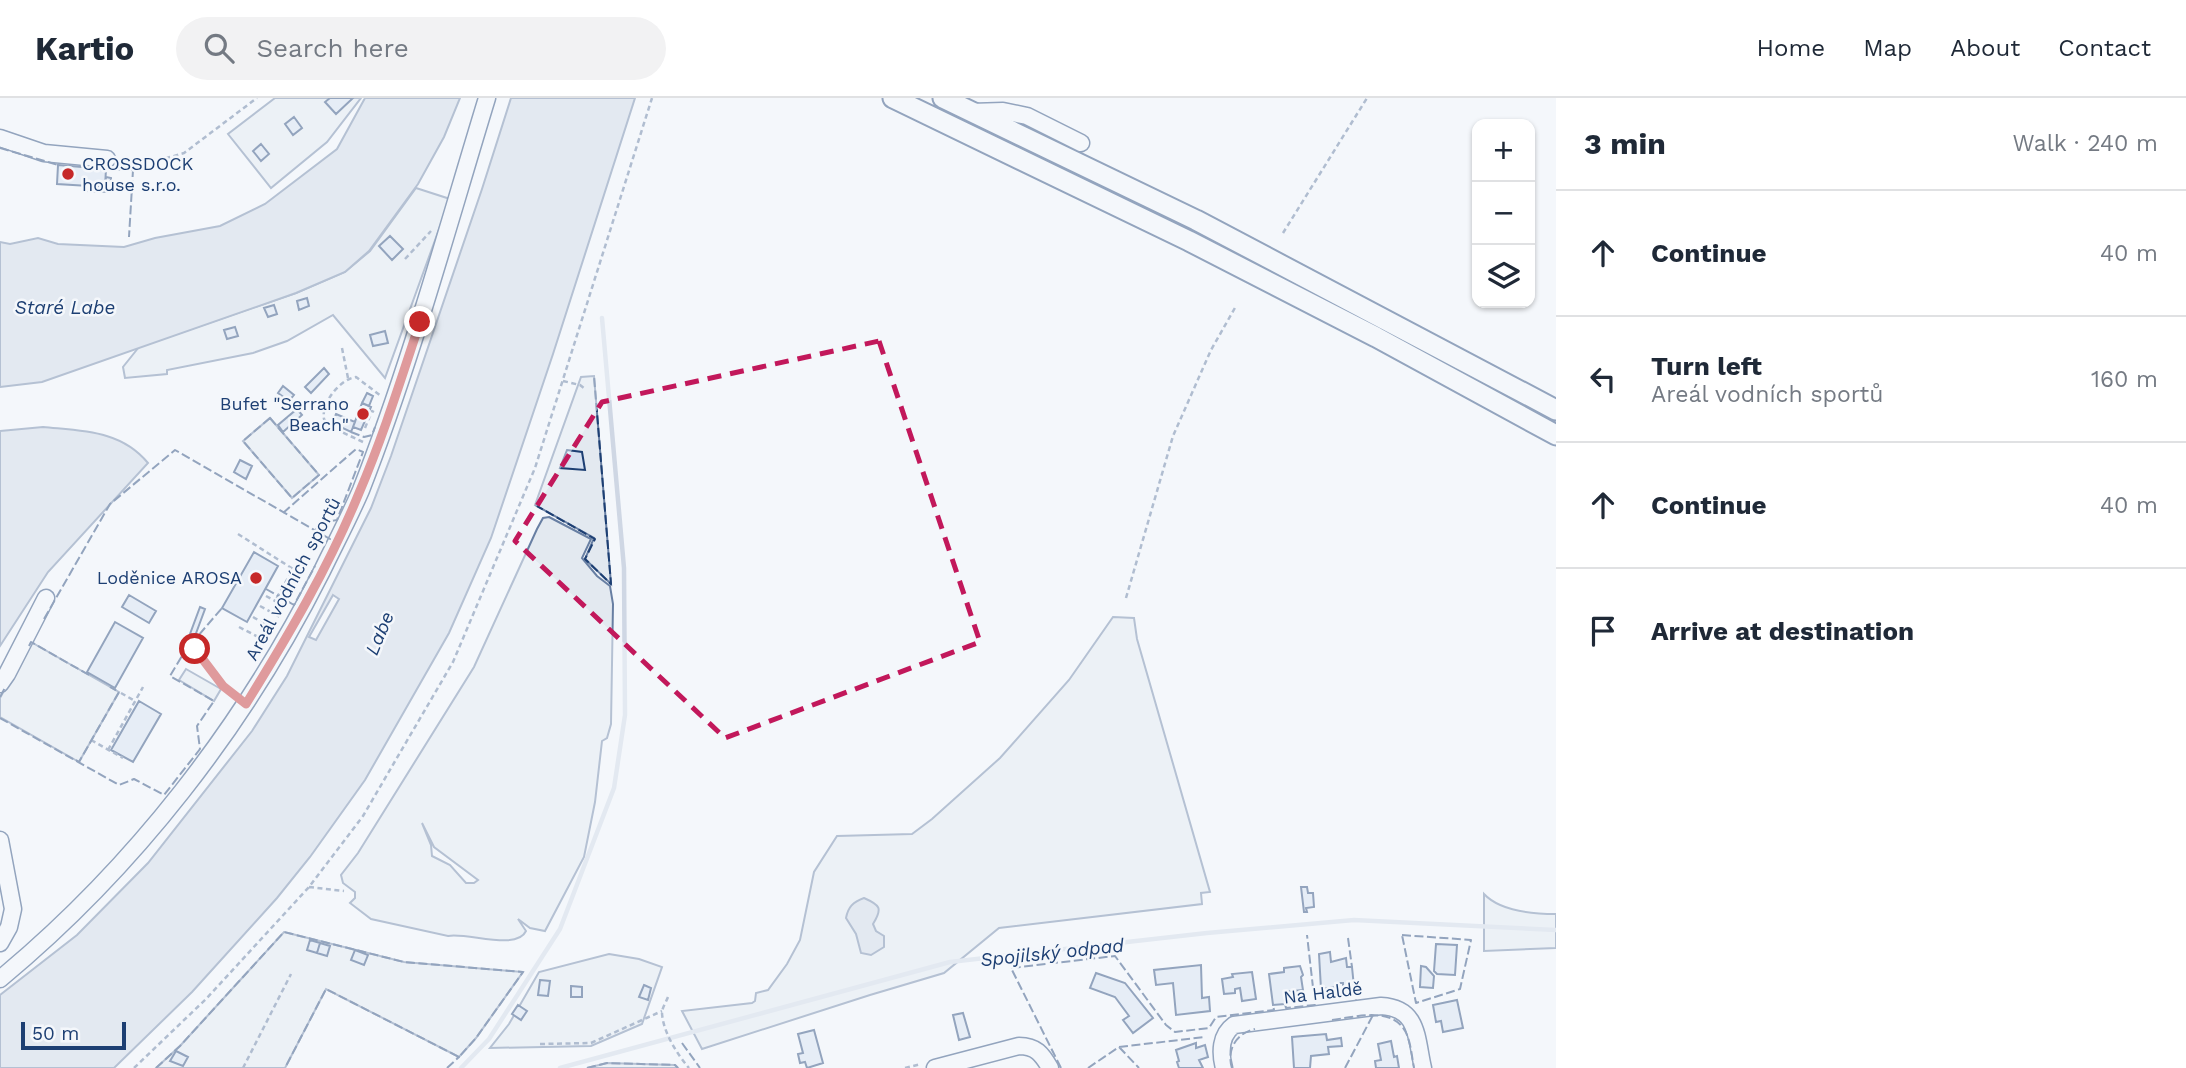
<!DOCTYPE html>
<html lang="en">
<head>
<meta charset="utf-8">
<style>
  body { margin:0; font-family:"Work Sans",sans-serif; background:#f2f2f3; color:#1f2937 }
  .controls { position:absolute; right:21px; top:21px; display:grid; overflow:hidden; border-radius:14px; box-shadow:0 2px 5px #0004 }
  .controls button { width:63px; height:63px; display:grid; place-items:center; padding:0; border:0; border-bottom:2px solid #e0e1e3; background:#fff; color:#1f2937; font:35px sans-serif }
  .scale { position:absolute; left:21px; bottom:18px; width:105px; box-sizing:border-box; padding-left:7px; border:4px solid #1d3f73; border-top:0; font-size:19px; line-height:24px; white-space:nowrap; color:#1d3f73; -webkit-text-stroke:5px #f4f7fb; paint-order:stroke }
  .stop { position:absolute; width:21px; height:21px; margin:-16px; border:5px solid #c62828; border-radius:50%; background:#fff }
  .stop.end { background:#c62828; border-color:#fff; box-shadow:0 2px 7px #0008 }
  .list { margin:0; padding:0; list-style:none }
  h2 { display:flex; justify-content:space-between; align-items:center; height:91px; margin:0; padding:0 28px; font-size:30px }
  h2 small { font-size:23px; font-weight:400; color:#747a83 }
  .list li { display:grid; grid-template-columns:46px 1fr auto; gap:21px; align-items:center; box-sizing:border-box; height:126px; padding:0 28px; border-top:2px solid #e0e1e3 }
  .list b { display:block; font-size:26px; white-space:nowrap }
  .list p { margin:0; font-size:23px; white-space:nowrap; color:#747a83 }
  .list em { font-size:23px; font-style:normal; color:#747a83 }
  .icon { flex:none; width:38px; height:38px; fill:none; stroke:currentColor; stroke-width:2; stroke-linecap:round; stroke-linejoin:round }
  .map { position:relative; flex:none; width:1556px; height:970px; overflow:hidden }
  header { display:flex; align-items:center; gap:42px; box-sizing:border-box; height:98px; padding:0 35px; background:#fff; border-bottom:2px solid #e0e1e3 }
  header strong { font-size:33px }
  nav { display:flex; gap:38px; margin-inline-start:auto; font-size:24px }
  .search { width:490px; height:63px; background:#f2f2f3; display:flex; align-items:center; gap:18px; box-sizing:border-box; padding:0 24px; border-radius:38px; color:#747a83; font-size:26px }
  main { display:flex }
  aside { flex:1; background:#fff }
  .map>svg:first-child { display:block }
</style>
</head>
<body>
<header>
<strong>Kartio</strong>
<div class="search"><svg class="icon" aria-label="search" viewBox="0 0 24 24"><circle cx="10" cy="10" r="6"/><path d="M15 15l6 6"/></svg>Search here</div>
<nav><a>Home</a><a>Map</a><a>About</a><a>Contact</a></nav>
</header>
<main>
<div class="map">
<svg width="1556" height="970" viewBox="0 0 1556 970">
  <rect width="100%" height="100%" fill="#f4f7fb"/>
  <!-- green -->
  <path fill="#e3e9f0" stroke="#687fa3" stroke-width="2" fill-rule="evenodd" d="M275,0h86l-34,44 -56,46 -43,-54z
    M416,90l34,11 -65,179 -52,-63 -46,26 -34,12 -86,17v4l-42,4 -2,-11 16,-20 157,-54 49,-21 25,-21z
    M594,278l17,208 -26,-25 9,-21 -59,-33 46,-128z
    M270,320l49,57 -27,23 -49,-57z
    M549,419l42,22 -9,19 15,18 13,10 3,18 -2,120 -4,14 -5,3 -7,61 -11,55 -39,74 -15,-3 -12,-9 8,12c-9,20 -59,1 -78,5l-77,-17 -21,-16 5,-5v-6l-12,-9 -2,-8 17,-22 116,-186 63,-138 6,-11zM422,725l12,24 44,33 -4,3h-8l-16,-18 -18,-9 -1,-11z
    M1113,519l21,1 3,21 73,253 -9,1 1,11 -203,24 -55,45 -74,22 -168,54 -20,-38 70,-8 3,-2 1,-8 12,-3 19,-26 13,-24 14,-68 23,-36 75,-2 20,-15 68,-61 69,-78z
    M31,544l88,50 -40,70 -79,-45v-19z
    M1484,796c16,17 48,20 72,20v34l-72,3z
    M284,834l120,30 119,10 -47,66 -17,19 -133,-68 -41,79h-129l24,-22z
    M609,856l30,5 23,8 -20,57 -51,22 -101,2 19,-24 30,-52z
    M607,965l68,2 3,3h-91z"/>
  <!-- parking -->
  <path fill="#e3e8f0" stroke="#687fa3" stroke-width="2" d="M186,571l35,20 -7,12 -35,-21z"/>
  <!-- water -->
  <path fill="#cfd7e4" stroke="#687fa3" stroke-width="2" d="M365,0h95l-16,39 -26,47 -49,67 -24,21 -49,21 -254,89 -42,5v-145l10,2 28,-6 20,6 66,3 31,-9 65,-12 45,-22 72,-55z
    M511,0h124l-82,256 -62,184 -42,95 -84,147 -55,77 -33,41 -85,94 -78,76h-114v-73l77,-60 71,-72 104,-132 35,-55 84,-168 20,-52 91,-267z
    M43,329c39,4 78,3 105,36l-100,109 -48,74v-215z
    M864,800c16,7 19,10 9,26l3,7 8,5v11l-13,8 -10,-2 -5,-19 -10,-16c2,-11 7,-16 18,-20z"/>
  <!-- pier -->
  <path fill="#f4f7fb" stroke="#687fa3" stroke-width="2" d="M333,497l6,4 -23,41 -7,-3z"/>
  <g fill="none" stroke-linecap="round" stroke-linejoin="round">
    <!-- stream -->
    <path stroke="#cfd7e4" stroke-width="4.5" d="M461,970l28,-29 71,-110 54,-141 11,-73 -1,-147 -22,-250
      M560,970l390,-106 257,-29 147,-13 202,10"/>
  </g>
  <!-- building -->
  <path fill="#d5e0f0" stroke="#1d3f73" stroke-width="2" d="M330,0h23l-17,16 -11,-12z
    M294,19l8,11 -9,7 -8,-11z
    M261,46l8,10 -8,7 -8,-10z
    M58,67l48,4 -1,18 -48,-3z
    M106,79l5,1 -1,14 -23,-1v-5l18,1z
    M390,138l13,13 -11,11 -13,-14z
    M307,200l2,8 -10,4 -2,-9z
    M274,207l3,9 -9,3 -4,-9z
    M235,229l3,9 -11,3 -3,-9z
    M385,233l3,12 -15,3 -3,-11z
    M324,270l5,6 -18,19 -6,-6z
    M283,288l11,9 -5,6 -11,-8z
    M367,295l6,3 -4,10 -7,-3z
    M362,305l9,4 -10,23 -8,-3z
    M297,311l5,6 -19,17 -5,-7z
    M336,316l19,8 -4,10 -19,-9z
    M567,352l15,2 3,18 -25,-2z
    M240,362l12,6 -6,13 -12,-7z
    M254,454l24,14 -31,56 -25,-14z
    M129,497l27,16 -7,12 -27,-16z
    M200,509l5,2 -10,27 -5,-2z
    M115,524l28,16 -28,50 -28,-16z
    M139,603l22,13 -28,48 -22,-12z
    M1301,789h6l1,6h5l1,14 -8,1 1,4h-3z
    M310,842l10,3 -3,10 -10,-3z
    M320,845l10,3 -3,10 -10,-3z
    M1436,846l21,1 -2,30 -18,-1 -3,-3z
    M355,852l13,5 -4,10 -13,-5z
    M1330,854l1,10 15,-4 1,9h5l2,20 -11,1v-5h-6v4l-16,2 -2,-35z
    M1201,867l1,33 7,-1 1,14 -34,4 -3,-32 -17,2 -2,-15z
    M1300,868l3,9 -2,2 2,13 -19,2 1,12 -12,1 -4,-31 15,-2v-4z
    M1421,868l5,1 8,9 -1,12 -13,-1z
    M1252,874l4,27 -14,2 -2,-13 -5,1v4l-11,1 -2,-15 11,-2 -1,-3z
    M1096,875l29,10 28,35 -20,15 -10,-13 6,-4 -14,-19 -25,-9z
    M540,882l10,1 -2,15 -10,-1z
    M644,887l7,3 -3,12 -9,-3z
    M571,888l11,1v10h-11z
    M1457,902l6,28 -20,4 -2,-11 -5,1 -3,-17z
    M518,907l9,6 -6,9 -9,-6z
    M963,915l7,24 -11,3 -6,-25z
    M814,932l9,33 -16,5 -2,-6 -5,1 -2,-9 5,-1 -5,-19z
    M1326,936l1,6 14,-2 1,8 -14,1 1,7 -18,2 -1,12h-16l-2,-31z
    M1391,943l3,16 3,-1 2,12h-23l-1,-7 6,-1 -3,-16z
    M1196,945v5l9,-3 3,12 -9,3 4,8h-24l-2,-6 2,-1 -3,-11z
    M176,953l12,6 -5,9 -13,-5z"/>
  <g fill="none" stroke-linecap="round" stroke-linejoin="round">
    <!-- minor casing -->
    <g stroke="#1d3f73" stroke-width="19">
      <path id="minor" d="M971,14l32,-1 24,5 54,27
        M0,40l44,15 63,6
        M0,586l7,-10 39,-76
        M0,742l13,69 -4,18 -9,16
        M0,881c134,-111 244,-253 322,-408 13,-27 27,-53 39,-81 50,-128 86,-261 126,-392
        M935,970l84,-22c17,0 23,8 31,22
        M1224,970c-4,-15 -4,-33 10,-43l147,-19c38,2 35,32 42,62"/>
    </g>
    <!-- major casing -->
    <g stroke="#1d3f73" stroke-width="23">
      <path id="major" d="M893,0l296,143 187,96 180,98
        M943,0l253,122 360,190"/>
    </g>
    <!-- path -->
    <path stroke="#5e769c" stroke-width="2.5" stroke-dasharray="5 3.5" stroke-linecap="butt" d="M123,61l37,1 24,-7 73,-55
      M1283,135l84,-135
      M405,161l26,-28
      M342,250l6,30
      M563,283l17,4 5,4
      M365,330l7,-17 2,1
      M363,344l-34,-16 -5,-7c-3,-16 16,-40 32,-42l25,19
      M323,419l3,10
      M238,436l55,35 -18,32
      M266,498l22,12
      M1126,500l47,-162 38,-86 25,-44
      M260,508l22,12
      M253,519l22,13
      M239,529l29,15
      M195,551l29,37 11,9
      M121,595l14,8
      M91,642l32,18
      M108,652l35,-63
      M309,789l35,4
      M668,899c-2,5 -6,11 -6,16 1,19 15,41 27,55
      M540,946l51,-1 71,-32
      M134,970l72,-69 103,-112 54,-71 90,-154 82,-194 117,-370
      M243,970l48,-94
      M905,970l16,-4"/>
    <!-- minor -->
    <use href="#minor" stroke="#f4f7fb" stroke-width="16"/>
    <!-- major -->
    <use href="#major" stroke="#f4f7fb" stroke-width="19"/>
    <!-- fence -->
    <path stroke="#1d3f73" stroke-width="2" stroke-dasharray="9 3.5" stroke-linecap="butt" d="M0,50l58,17
      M106,71l27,1 -4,67
      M270,320l49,57 -27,23 -49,-57z
      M351,334l13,5 8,-2 3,-8
      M535,407l60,34 -10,20 26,25 -17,-208
      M283,415l73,-64 7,3 -26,68 -17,3 -5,8
      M266,491l28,16 21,-39
      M44,521l66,-115 65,-54 155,89 -1,2
      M29,548l2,-4 58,33
      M0,599l6,-11
      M0,620l119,67 15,-6 30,16 36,-46 -3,-23 17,-25 -44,-25 15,-25 37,-43
      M76,662l3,2 40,-70 -9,-5
      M1402,837l69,5 -11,49 -44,14z
      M1348,840l4,29
      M1355,889l1,13
      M1285,906l1,4 29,-3 -8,-70
      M1332,922c23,-3 63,-15 75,15 4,10 5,22 7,33
      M682,945l18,25
      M1119,949l86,-10
      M156,970l24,-22 104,-114 120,30 119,10 -47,66 -17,19 -133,-68 -41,79
      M447,970l12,-11 -3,-1
      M587,970l20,-5 68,2 3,3
      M1061,970l-50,-100 104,-12 51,69 9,7 34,-4 7,-11 58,-7 -1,-5
      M1088,970l31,-21 20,21
      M1232,970c-6,-19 5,-35 23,-39
      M1345,970l28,-53"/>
  </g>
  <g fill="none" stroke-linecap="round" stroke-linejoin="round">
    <!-- route -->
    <path stroke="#c62828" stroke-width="9" d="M195,551l28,37 23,18c42,-68 83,-137 113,-211 24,-56 42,-114 61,-171"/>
  </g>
  <!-- marked area -->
  <path d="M0 0H1556V970H0ZM879,243l101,301 -255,96 -210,-197 87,-139z" fill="#f4f7fb" fill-opacity=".55" fill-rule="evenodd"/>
  <path fill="none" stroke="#c2185b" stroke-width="5" stroke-dasharray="14 9" stroke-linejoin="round" d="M879,243l101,301 -255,96 -210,-197 87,-139z"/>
  <!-- markers -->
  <g fill="#c62828" stroke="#f4f7fb" stroke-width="2.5">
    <circle cx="68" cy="76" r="7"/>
    <circle cx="363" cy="316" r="7"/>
    <circle cx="256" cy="480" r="7"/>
  </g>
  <g text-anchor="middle" stroke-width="5" stroke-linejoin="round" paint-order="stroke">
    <!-- poi labels -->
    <g font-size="18" fill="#1d3f73" stroke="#f4f7fb" text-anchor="end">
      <text x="82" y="72" text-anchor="start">CROSSDOCK<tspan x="82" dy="21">house s.r.o.</tspan></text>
      <text x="349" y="312">Bufet "Serrano<tspan x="349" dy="21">Beach"</tspan></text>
      <text x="242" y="486">Loděnice AROSA</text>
    </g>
    <!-- street labels -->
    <g font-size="18" fill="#1d3f73" stroke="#f4f7fb">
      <text transform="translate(293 481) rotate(-62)" y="6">Areál vodních sportů</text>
      <text transform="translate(1323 895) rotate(-7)" y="6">Na Haldě</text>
    </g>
    <!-- water labels -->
    <g font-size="19" font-style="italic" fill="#1d3f73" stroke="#f4f7fb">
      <text x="65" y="216">Staré Labe</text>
      <text transform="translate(379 535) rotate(-67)" y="7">Labe</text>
      <text transform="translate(1052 854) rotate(-6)" y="7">Spojilský odpad</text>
    </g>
  </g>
</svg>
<div class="controls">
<button>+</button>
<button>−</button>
<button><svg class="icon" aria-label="layers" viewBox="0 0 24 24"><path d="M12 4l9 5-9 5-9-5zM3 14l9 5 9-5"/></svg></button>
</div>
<div class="scale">50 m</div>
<div class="stop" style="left:195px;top:551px"></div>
<div class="stop end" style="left:420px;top:224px"></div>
</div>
<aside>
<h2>3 min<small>Walk · 240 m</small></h2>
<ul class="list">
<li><svg class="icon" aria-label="ahead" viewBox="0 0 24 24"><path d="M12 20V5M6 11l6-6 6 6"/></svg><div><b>Continue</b></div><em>40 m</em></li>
<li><svg class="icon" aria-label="left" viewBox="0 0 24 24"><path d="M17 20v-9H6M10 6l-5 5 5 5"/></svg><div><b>Turn left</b><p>Areál vodních sportů</p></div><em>160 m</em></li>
<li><svg class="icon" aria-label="ahead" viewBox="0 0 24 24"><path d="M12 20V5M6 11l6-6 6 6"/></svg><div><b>Continue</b></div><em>40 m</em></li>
<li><svg class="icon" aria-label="arrive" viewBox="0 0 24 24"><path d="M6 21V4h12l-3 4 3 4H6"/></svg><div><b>Arrive at destination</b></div></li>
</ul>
</aside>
</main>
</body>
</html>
